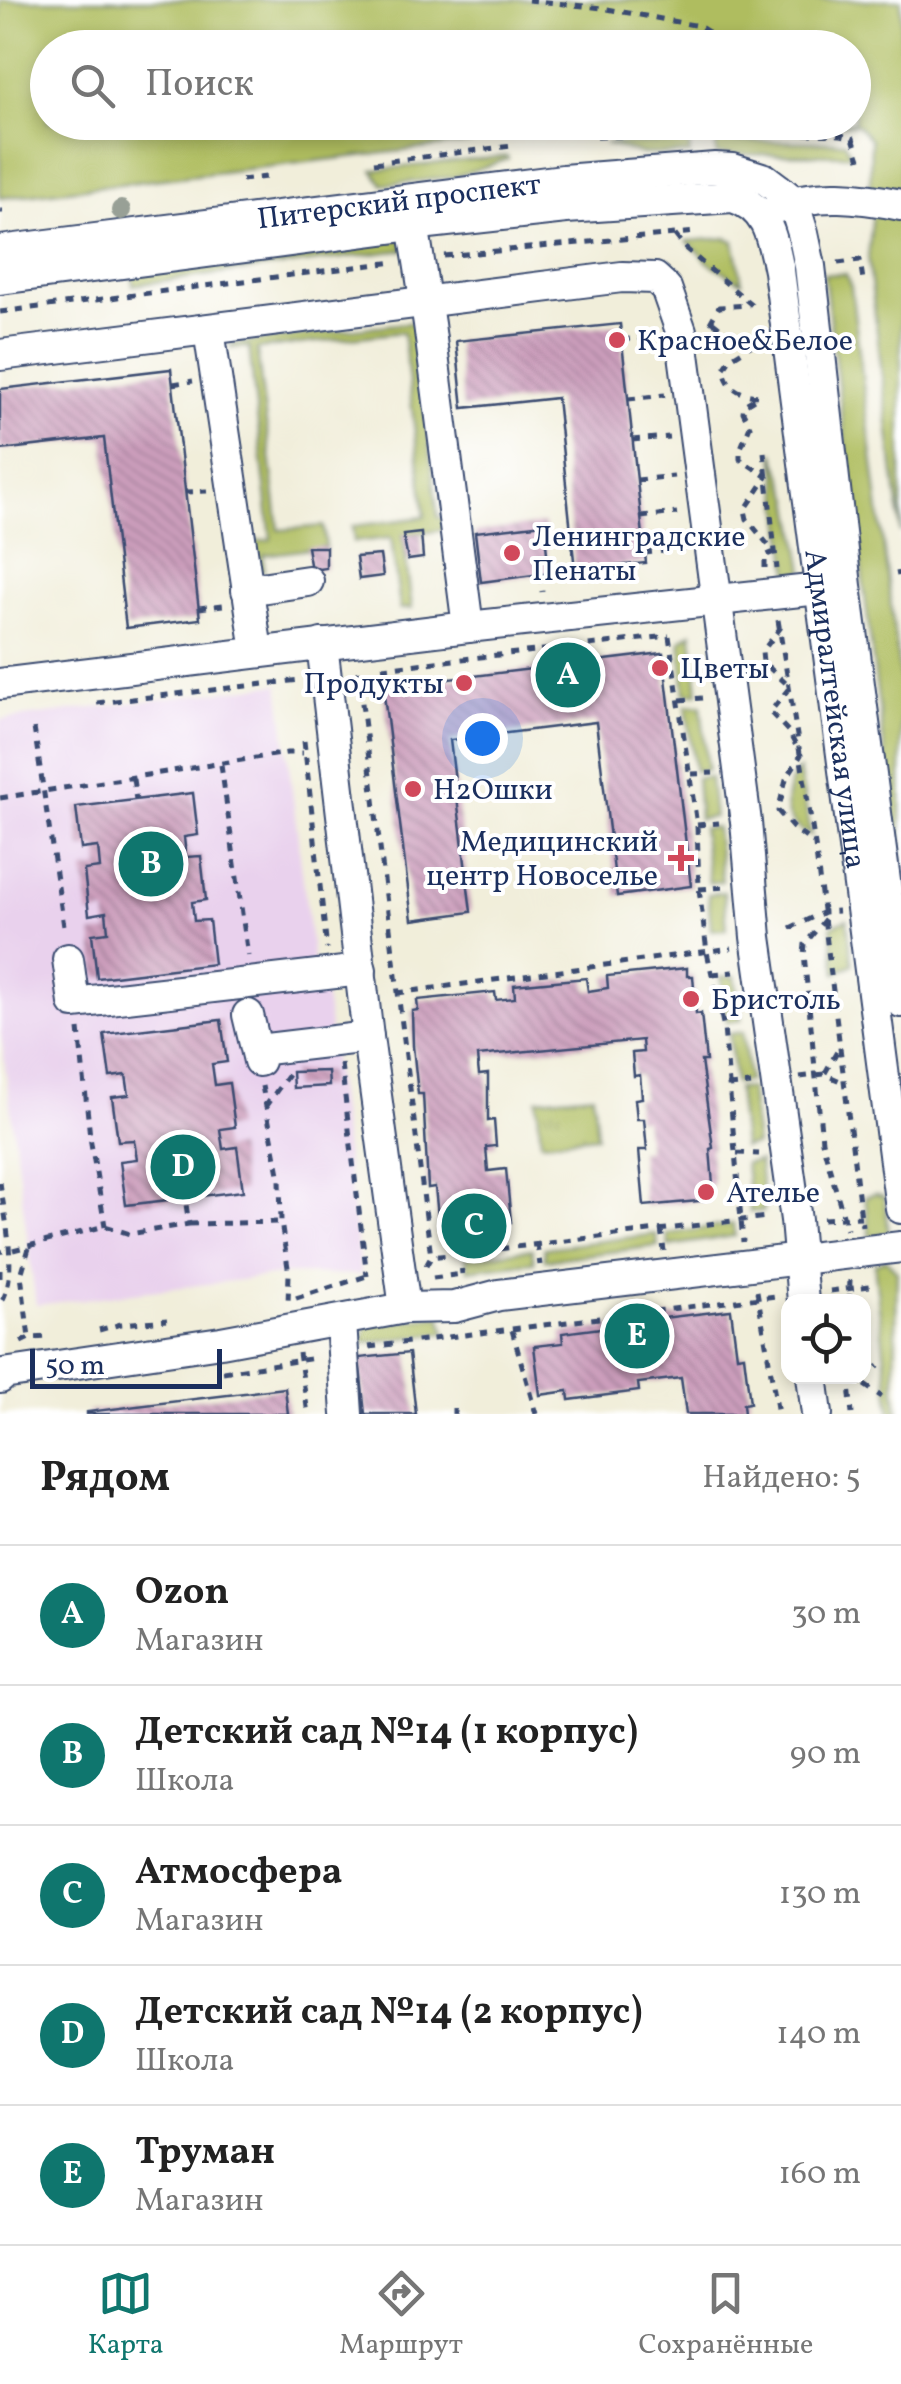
<!DOCTYPE html>
<html lang="ru">
<head>
<meta charset="utf-8">
<style>
  body { margin:0; font-family:Vollkorn,serif; background:#f6f6f6; color:#222 }
  .controls { position:absolute; right:30px; bottom:30px; display:grid; overflow:hidden; border-radius:20px; box-shadow:0 5px 15px #0003 }
  .controls button { width:90px; height:90px; display:grid; place-items:center; padding:0; border:0; border-bottom:2px solid #e0e0e0; background:#fff; color:#222; font:50px sans-serif }
  .scale { position:absolute; left:30px; bottom:25px; width:192px; box-sizing:border-box; padding-left:10px; border:5px solid #1b2f5e; border-top:0; font-size:28px; line-height:35px; white-space:nowrap; color:#1b2f5e; -webkit-text-stroke:8px #fff; paint-order:stroke }
  .you { position:absolute; left:482px; top:738px; width:35px; height:35px; margin:-25px; border:8px solid #fff; border-radius:50%; background:#1a73e8; box-shadow:0 0 0 15px #1a73e833 }
  .badge { display:grid; place-items:center; width:65px; height:65px; border-radius:50%; background:#0f766e; color:#fff; font-size:32px; font-weight:700 }
  .pin { position:absolute; translate:-50% -50%; border:5px solid #fff; box-shadow:0 2px 10px #0006 }
  .list { margin:0; padding:0; list-style:none }
  h2 { display:flex; justify-content:space-between; align-items:center; height:130px; margin:0; padding:0 40px; font-size:42px }
  h2 small { font-size:32px; font-weight:400; color:#767676 }
  .list li { display:grid; grid-template-columns:65px 1fr auto; gap:30px; align-items:center; box-sizing:border-box; height:140px; padding:0 40px; border-top:2px solid #e0e0e0 }
  .list b { display:block; font-size:38px; white-space:nowrap }
  .list p { margin:0; font-size:32px; white-space:nowrap; color:#767676 }
  .list em { font-size:32px; font-style:normal; color:#767676 }
  .icon { flex:none; width:55px; height:55px; fill:none; stroke:currentColor; stroke-width:2; stroke-linecap:round; stroke-linejoin:round }
  .map { position:relative; flex:none; width:901px; height:1414px; overflow:hidden }
  .search { position:absolute; background:#fff; box-shadow:0 5px 15px #0003; left:30px; right:30px; top:30px; height:110px; display:flex; align-items:center; gap:25px; box-sizing:border-box; padding:0 35px; border-radius:55px; color:#767676; font-size:38px }
  .sheet { height:830px; background:#fff }
  nav { display:flex; justify-content:space-around; align-items:center; box-sizing:border-box; height:140px; border-top:2px solid #e0e0e0; background:#fff; font-size:28px; color:#767676 }
  nav a { display:grid; justify-items:center; gap:5px }
  nav .on { color:#0f766e }
  .map>svg:first-child { display:block }
</style>
</head>
<body>
<div class="map">
<svg width="901" height="1414" viewBox="0 0 901 1414">
  <defs>
    <pattern id="park-tufts" width="24" height="20" patternUnits="userSpaceOnUse" patternTransform="scale(2.5)"><rect width="24" height="20" fill="#afbd5f"/><path d="M3 7l-1-3M5 7V3M7 7l1-3M15 17l-1-3M17 17v-4M19 17l1-3" fill="none" stroke="#8e9a52"/></pattern>
    <pattern id="building-back-hatch" width="6" height="6" patternUnits="userSpaceOnUse" patternTransform="scale(2.5)"><rect width="6" height="6" fill="#cc9ebc"/><path d="M-1 5l2 2M0 0l6 6M5-1l2 2" fill="none" stroke="#a5819c"/></pattern>
  </defs>
  <rect width="100%" height="100%" fill="#fff"/>
  <filter id="ink" filterUnits="userSpaceOnUse"><feTurbulence type="fractalNoise" baseFrequency=".01" numOctaves="2"/><feDisplacementMap in="SourceGraphic" scale="20" xChannelSelector="R" yChannelSelector="G"/><feConvolveMatrix kernelMatrix="1 2 1 2 8 2 1 2 1" color-interpolation-filters="sRGB"/></filter>
  <filter id="wash" filterUnits="userSpaceOnUse"><feTurbulence type="fractalNoise" baseFrequency=".0048" numOctaves="4" result="noise"/><feDisplacementMap in="SourceGraphic" scale="40" xChannelSelector="R" yChannelSelector="G"/><feGaussianBlur stdDeviation="2.25" result="paint"/><feColorMatrix in="noise" values="0 0 0 0 0 0 0 0 0 0 0 0 0 0 0 0 0 1.4 0 .05"/><feComposite in="paint" operator="in"/></filter>
  <g filter="url(#wash)">
    <rect width="100%" height="100%" fill="#f1eeda"/>
    <!-- built -->
    <path fill="#e9d1ed" d="M279,684l36,292 9,11 37,288 -72,-1 -253,31 -36,-277v-308z"/>
    <!-- grass -->
    <path fill="#afbd5f" stroke="#65765e" stroke-width="2.5" d="M0,0h901v189l-31,-1 1,-48 -14,-15 -268,-2 265,-1v-74h-806v74l528,1 -39,1 -67,19 -470,55z
      M716,141l129,1 6,13 -135,-1z
      M689,142l1,12h-48l-37,-10z
      M507,156l1,3 -54,18 -71,8 -10,-15z
      M873,211l28,10v312l-33,-276z
      M726,238l8,3 8,41 -33,-19 -22,-22z
      M402,239l2,11 -271,35 -1,-11z
      M824,274h22l5,13 50,399v195z
      M422,321l-7,6 23,190 6,2 1,11 -42,5 9,73 -12,1 -9,-71 -37,4 -2,-16 73,-9 -22,-185 -146,17 22,181 44,-4 3,21 -63,8 1,15 -7,1 -3,-29 17,-3 -22,-192 -18,1v-4z
      M774,452l17,47 13,71 -6,4 -9,-1z
      M692,633l6,60 -13,1 -5,-53z
      M701,705l7,65 -13,1 -9,-65z
      M799,770l12,66c-8,-5 -17,-9 -21,-17 -8,-13 -2,-40 9,-49z
      M710,777l4,40 -15,2 -3,-41z
      M716,827l6,54 -13,2 -7,-55z
      M724,892l3,37 -16,1 -3,-36z
      M847,919l6,45 -17,9 -5,-47z
      M735,976l6,44 -14,2 -6,-45z
      M743,1032l6,49 -14,2 -6,-49z
      M750,1088l6,57 -13,2 -6,-58z
      M759,1161l5,50 -14,1 -5,-49z
      M875,1194l9,3 5,35 -19,5 -5,-40z
      M733,1224l2,12 -66,10 -2,-12z
      M656,1234l2,12 -113,14 -1,-12z
      M532,1249l2,13 -66,8 -2,-13z
      M886,1259l11,13 -2,116 3,26h-7l-16,-141v-9z
      M441,1316l5,17 -85,10 6,-18z"/>
    <!-- park -->
    <path fill="url(#park-tufts)" stroke="#65765e" stroke-width="2.5" d="M593,1094l4,42 -56,6 -4,-43z"/>
    <g id="blocks">
      <!-- building -->
      <path fill="url(#building-back-hatch)" d="M620,324l26,239 -71,7 -18,-172 -94,10 -7,-67z
        M171,369l29,250 -74,9 -22,-190 -104,12v-61z
        M544,524l5,49 -68,9 -6,-50z
        M421,533l2,25 -15,2 -5,-25z
        M307,547h19v21l-15,2z
        M380,555l3,21 -24,3 -3,-22z
        M663,653l28,233 -74,10 -21,-174 -146,18 21,172 -59,8 -29,-233z
        M193,793l5,42 -14,2 2,20 15,-1 5,44 -14,2 2,19 15,-1 5,44 -117,14 -5,-44 16,-2 -2,-20 -17,3 -5,-45 16,-2 -2,-21 -17,2 -5,-42z
        M687,968v8h6l3,38 5,-1 5,48h-5l12,87 -3,1 3,36h-5l1,15 -65,6 -5,-56h8l-3,-31h-7l-2,-20 7,-1 -2,-23 -6,1 -2,-23 11,-1 -1,-12 -165,16 2,19 9,-1v47l6,-1 2,26 -10,1 2,24 18,-2 5,53 -13,1 1,8 -55,6 -1,-11 -4,1 -4,-40 -7,1 -5,-94h-5l-5,-48 -1,-35 6,-1 -1,-10 78,-8 1,8 19,-2 -1,-13 72,-7 2,13 20,-3 -1,-12z
        M221,1020l6,42 -15,2 3,21 14,-2 6,44 -15,2 3,20 14,-2 6,44 -117,14 -6,-44 17,-2 -3,-19 -16,1 -6,-44 17,-2 -3,-20 -16,2 -6,-43z
        M328,1071l1,15 -36,2 -1,-16z
        M731,1310l6,46 7,-1 6,48 -7,1 1,10h-58l-5,-36 -43,5 1,8 -70,9 -1,-9 -28,4 -6,-49 29,-3 -1,-10 70,-9 1,10 22,-3 -1,-12z
        M409,1353l7,61h-51l-6,-56z
        M285,1388l3,26h-201v-2z"/>
    </g>
  </g>
  <g filter="url(#ink)">
    <use href="#blocks" fill-opacity="0" stroke="#3b4c71" stroke-width="2.5"/>
    <g fill="none" stroke-linecap="round" stroke-linejoin="round">
      <!-- minor casing -->
      <g stroke="#3b4c71" stroke-width="34">
        <g id="minor">
          <path d="M778,207c39,-16 83,-10 123,-2"/>
          <path id="s1" d="M0,251l563,-71 152,-12 18,1 32,10 12,9 16,13 10,32 7,33 36,320 55,416"/>
          <path id="s2" d="M0,279l413,-54 153,-17 167,-11c35,11 39,41 46,74l122,937"/>
          <path d="M209,330l48,321"/>
          <path d="M0,355l622,-78 33,1 11,10 15,43 65,491 10,115 40,283 7,82"/>
          <path d="M247,590l61,-9"/>
          <path d="M468,627l370,-40"/>
          <path d="M322,644l46,393 37,271"/>
          <path d="M0,684l468,-57 -39,-303 -19,-119"/>
          <path d="M68,959l6,44 287,-33"/>
          <path d="M248,1015l11,46"/>
          <path d="M258,1050l110,-13"/>
          <path d="M341,1322l6,92"/>
          <path d="M812,1376l5,38"/>
          <path d="M0,1378l3,-4 218,-32 184,-34 49,-1 45,-12 402,-48"/>
        </g>
      </g>
      <!-- path -->
      <path stroke="#3b4c71" stroke-width="5" stroke-dasharray="8 8" stroke-linecap="butt" d="M528,0l74,8 97,18 8,5 7,17
        M597,137l158,-5 86,3 12,3 7,21
        M374,163l138,-17
        M242,180l24,-3
        M0,211h3
        M675,235l10,13 67,57
        M444,256l252,-24
        M838,263l22,-3 3,20
        M0,312l394,-50
        M713,322l18,14 24,7 -24,15 -7,10c2,20 17,27 35,28l-15,9 -1,7 7,14 -10,24v9l27,18 -22,33 2,9 27,33 -9,4v12
        M710,323l9,-16 30,-2
        M622,340l31,-4
        M173,384l20,-3
        M628,399l37,-4
        M632,440l37,-3
        M764,452l13,117
        M637,480l37,-4
        M185,492l22,-1
        M641,517l36,-4
        M644,553l42,-4
        M896,574l5,-1
        M540,575l2,17
        M199,608l24,-3
        M778,620l37,225 47,381
        M781,627l-19,25 1,10 27,25 -20,25 18,19 13,24 -15,24 -8,32 15,17 20,15
        M669,636l28,189 2,64 8,63 17,76 19,214
        M382,668l287,-32
        M358,671l73,586
        M680,700l22,-2
        M97,703l203,-23
        M34,728l31,205
        M304,741l23,208
        M221,765l27,191
        M691,774l22,-1
        M133,779l3,21
        M0,798l287,-45h16
        M697,825l22,-2
        M699,889l27,-2
        M825,919l-20,25 -1,10 18,187 25,88
        M790,928l34,-16 14,-1
        M712,974l22,-2
        M397,993l335,-45
        M79,1029l11,108 15,89
        M341,1064l26,212
        M825,1073l14,-25
        M800,1077l24,-3 21,9
        M262,1086l18,93 1,43 8,52 -1,29
        M729,1086l22,-2
        M265,1107l23,-32
        M737,1153l22,1
        M0,1182c4,33 20,95 0,122
        M823,1219l38,-2
        M189,1224l92,-2
        M661,1229l3,22
        M537,1244l3,21
        M29,1248l-8,27 8,63
        M13,1250l92,-24 25,8 59,-10 -4,-26
        M0,1252l3,-1
        M460,1253l2,21
        M426,1266l5,-9 336,-40
        M0,1270v16
        M433,1278l29,-4
        M757,1291l21,123
        M830,1291l40,-5
        M296,1298l71,-22
        M849,1302l1,-22
        M99,1330l22,-6 46,-4
        M512,1330l24,84
        M21,1342l8,-4 20,-1
        M369,1347l406,-51
        M299,1353l9,61
        M223,1372l93,-14
        M848,1376l4,38
        M863,1376l-6,4 25,17
        M864,1376l15,-10
        M454,1408v6"/>
      <!-- minor -->
      <use href="#minor" stroke="#fff" stroke-width="30"/>
    </g>
    <!-- trees -->
    <circle fill="#98a096" cx="121" cy="210" r="10"/>
  </g>
  <!-- markers -->
  <g fill="#d1495b" stroke="#fff" stroke-width="4">
    <circle cx="617" cy="340" r="10"/>
    <circle cx="512" cy="553" r="10"/>
    <circle cx="660" cy="668" r="10"/>
    <circle cx="464" cy="683" r="10"/>
    <circle cx="413" cy="789" r="10"/>
    <path d="M676 843h10v10h10v10h-10v10h-10v-10h-10v-10h10z"/>
    <circle cx="691" cy="999" r="10"/>
    <circle cx="706" cy="1192" r="10"/>
  </g>
  <g text-anchor="middle" stroke-width="8" stroke-linejoin="round" paint-order="stroke">
    <!-- street labels -->
    <g font-size="30" fill="#1b2f5e" stroke="#fff">
      <text dy="10" stroke="none"><textPath href="#s1" startOffset="402">Питерский проспект</textPath></text>
      <text dy="10" stroke="none"><textPath href="#s2" startOffset="1272">Адмиралтейская улица</textPath></text>
    </g>
    <!-- poi labels -->
    <g font-size="30" fill="#1b2f5e" stroke="#fff" text-anchor="start">
      <text x="637" y="350">Красное&amp;Белое</text>
      <text x="532" y="546">Ленинградские<tspan x="532" dy="34">Пенаты</tspan></text>
      <text x="680" y="678">Цветы</text>
      <text x="444" y="693" text-anchor="end">Продукты</text>
      <text x="433" y="799">H2Oшки</text>
      <text x="658" y="851" text-anchor="end">Медицинский<tspan x="658" dy="34">центр Новоселье</tspan></text>
      <text x="711" y="1009">Бристоль</text>
      <text x="726" y="1202">Ателье</text>
    </g>
  </g>
</svg>
<div class="controls">
<button><svg class="icon" aria-label="locate" viewBox="0 0 24 24"><circle cx="12" cy="12" r="6"/><path d="M12 2v4M12 18v4M2 12h4M18 12h4"/></svg></button>
</div>
<div class="scale">50 m</div>
<div class="you"></div>
<div class="pin badge" style="left:568px;top:675px">A</div>
<div class="pin badge" style="left:151px;top:864px">B</div>
<div class="pin badge" style="left:474px;top:1226px">C</div>
<div class="pin badge" style="left:183px;top:1167px">D</div>
<div class="pin badge" style="left:637px;top:1336px">E</div>
<div class="search"><svg class="icon" aria-label="search" viewBox="0 0 24 24"><circle cx="10" cy="10" r="6"/><path d="M15 15l6 6"/></svg>Поиск</div>
</div>
<section class="sheet">
<h2>Рядом<small>Найдено: 5</small></h2>
<ul class="list">
<li><span class="badge">A</span><div><b>Ozon</b><p>Магазин</p></div><em>30 m</em></li>
<li><span class="badge">B</span><div><b>Детский сад №14 (1 корпус)</b><p>Школа</p></div><em>90 m</em></li>
<li><span class="badge">C</span><div><b>Атмосфера</b><p>Магазин</p></div><em>130 m</em></li>
<li><span class="badge">D</span><div><b>Детский сад №14 (2 корпус)</b><p>Школа</p></div><em>140 m</em></li>
<li><span class="badge">E</span><div><b>Труман</b><p>Магазин</p></div><em>160 m</em></li>
</ul>
</section>
<nav>
<a class="on"><svg class="icon" aria-label="map" viewBox="0 0 24 24"><path d="M3 6l6-2 6 2 6-2v14l-6 2-6-2-6 2zM9 4v14M15 6v14"/></svg>Карта</a>
<a><svg class="icon" aria-label="directions" viewBox="0 0 24 24"><path d="M12 3l9 9-9 9-9-9zM9 14v-3h6M13 9l2 2-2 2"/></svg>Маршрут</a>
<a><svg class="icon" aria-label="saved" viewBox="0 0 24 24"><path d="M7 4h10v16l-5-4-5 4z"/></svg>Сохранённые</a>
</nav>
</body>
</html>
